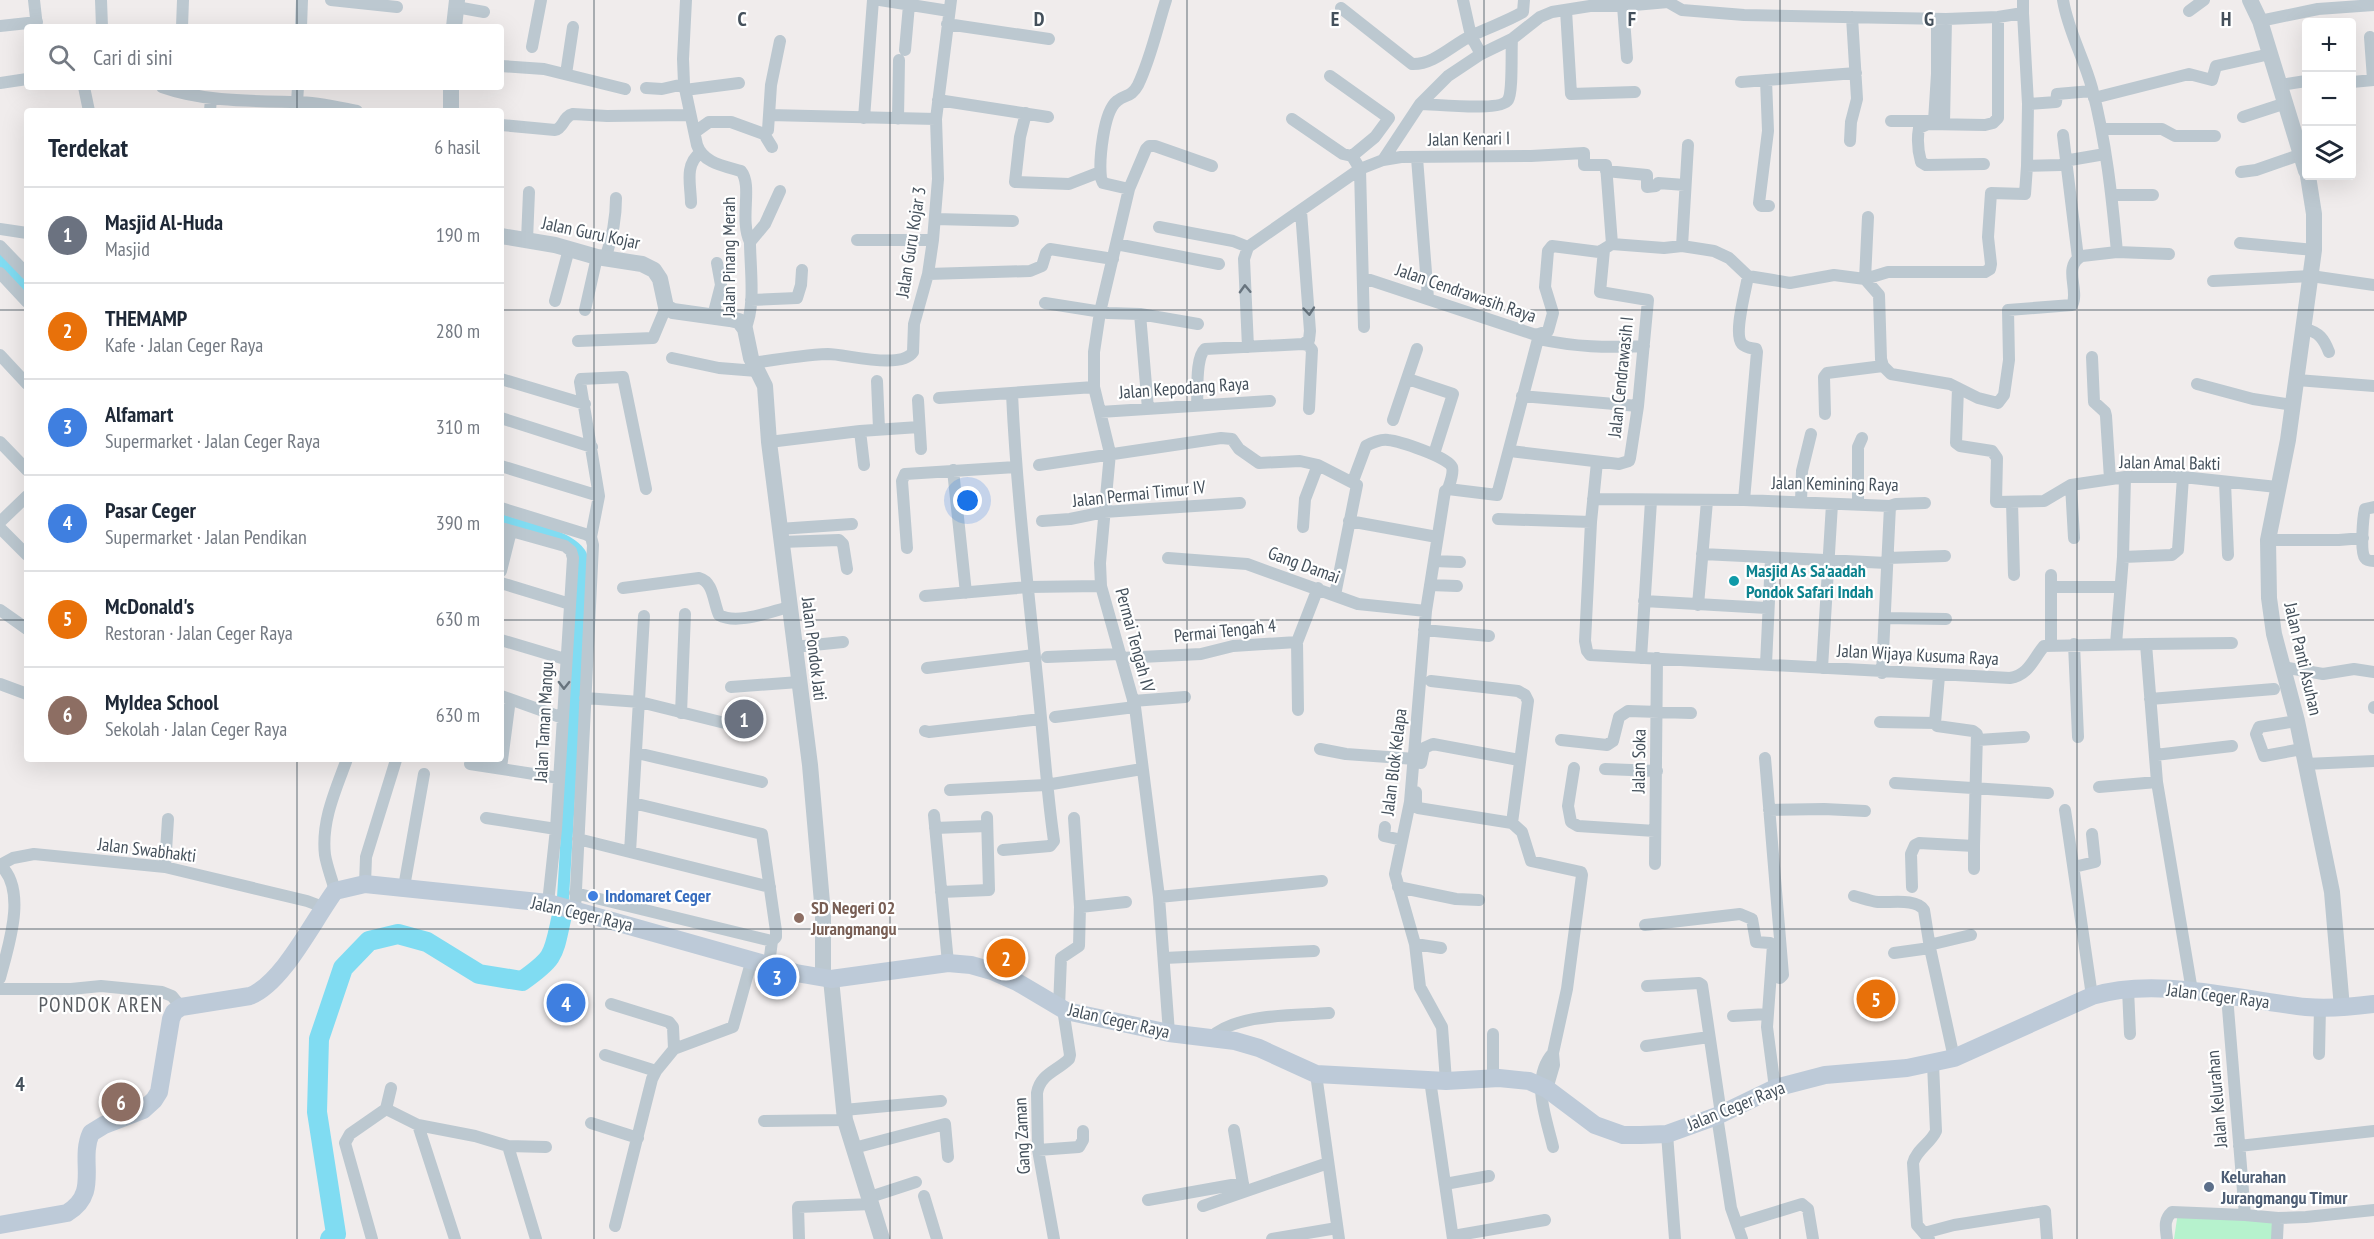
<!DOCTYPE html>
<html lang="id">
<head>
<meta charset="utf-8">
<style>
  body { margin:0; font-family:"PT Sans Narrow",sans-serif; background:#f6f6f7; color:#1f2937 }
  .controls { position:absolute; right:18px; top:18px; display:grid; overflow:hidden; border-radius:6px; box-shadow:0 6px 24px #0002 }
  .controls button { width:54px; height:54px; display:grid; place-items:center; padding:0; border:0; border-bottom:2px solid #e0e1e3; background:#fff; color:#1f2937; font:30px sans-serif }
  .you { position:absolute; left:968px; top:501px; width:21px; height:21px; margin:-15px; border:4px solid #fff; border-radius:50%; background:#1a73e8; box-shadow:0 0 0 9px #1a73e833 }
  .badge { display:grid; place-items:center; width:39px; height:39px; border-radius:50%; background:#0b8043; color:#fff; font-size:20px; font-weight:700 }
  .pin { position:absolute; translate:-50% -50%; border:3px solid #fff; box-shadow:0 2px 6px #0006 }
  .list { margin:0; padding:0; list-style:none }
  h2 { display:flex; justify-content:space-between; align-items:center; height:78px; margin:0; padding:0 24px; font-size:26px }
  h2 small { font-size:20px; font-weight:400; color:#747a83 }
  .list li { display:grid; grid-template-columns:39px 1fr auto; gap:18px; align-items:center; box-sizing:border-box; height:96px; padding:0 24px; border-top:2px solid #e0e1e3 }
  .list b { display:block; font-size:22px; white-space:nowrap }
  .list p { margin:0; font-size:20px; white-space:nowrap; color:#747a83 }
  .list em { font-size:20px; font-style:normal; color:#747a83 }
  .icon { flex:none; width:33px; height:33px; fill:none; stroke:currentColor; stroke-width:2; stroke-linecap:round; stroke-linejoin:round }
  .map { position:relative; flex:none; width:2374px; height:1239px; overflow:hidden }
  .search { position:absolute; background:#fff; box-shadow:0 6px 24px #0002; left:24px; top:24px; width:480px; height:66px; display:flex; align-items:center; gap:15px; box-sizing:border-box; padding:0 21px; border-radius:6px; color:#747a83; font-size:22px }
  .panel { position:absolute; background:#fff; box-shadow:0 6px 24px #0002; left:24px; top:108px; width:480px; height:654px; border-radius:6px }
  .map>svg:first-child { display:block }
</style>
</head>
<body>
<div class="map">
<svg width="2374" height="1239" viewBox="0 0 2374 1239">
  <rect width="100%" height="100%" fill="#f0ecec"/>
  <!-- green -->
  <path fill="#b6f2cd" d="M2178,1212l102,7 -1,20h-105z"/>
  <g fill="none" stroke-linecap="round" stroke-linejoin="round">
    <!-- canal -->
    <path stroke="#80dcf2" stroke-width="12" d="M0,259l27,28
      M501,520c20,7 75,16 81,38l-5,108 -15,248"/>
    <!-- river -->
    <path stroke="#80dcf2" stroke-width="20" d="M330,1239l6,-5 -19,-122 2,-73 24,-71 26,-27 29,-7 29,8 52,32 43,7c34,-24 31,-26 40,-66"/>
    <!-- minor -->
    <path stroke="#bcc8d0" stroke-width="12" d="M34,0l3,27
      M101,0l1,27
      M331,0l66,7
      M686,0l-3,59 1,25 13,61c6,18 27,21 44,26 12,15 -2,48 9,71 0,25 6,65 -5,87
      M880,0l69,11
      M1463,0l8,36 10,18
      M2063,0c5,31 21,58 29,88 14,53 20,109 25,164
      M1668,2l14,8 62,5 202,4 52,-2 25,-4v-13
      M1623,6l4,52
      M456,7l28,5
      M1341,8l71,56c22,1 41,-20 59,-28 18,-9 35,-14 52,-24l1,-12
      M1566,10l5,84 64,-2
      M2189,11l15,-11
      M2023,13l5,91 -1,62
      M2260,21l58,-12 56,-4
      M947,24l102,15
      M0,26l37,-4
      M182,27l1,-27
      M301,27l1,-27
      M2370,37l3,42
      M532,47l9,-47
      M905,50l4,-45
      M501,66l43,3 81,20
      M566,74l7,-47
      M1330,76l59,42 -14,19 -23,19
      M1766,80l2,51 -9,72 2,3h8
      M1741,82l115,-9
      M2352,82l22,-2
      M0,83l27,-4
      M2281,85l25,-4
      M84,87l5,24
      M162,87c42,15 90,14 135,15 20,0 40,5 60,9
      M646,88l16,1 22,-5
      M685,90l54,-7
      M2094,98l95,-24 23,6 4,-14 54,-12
      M938,100l110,17
      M297,102l1,-15
      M1420,104c15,0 81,8 88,-4 5,-8 3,-48 4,-61
      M2028,104l28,-2 1,-8 35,-3
      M210,111l1,-13
      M1026,113l-6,24 -5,45 54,2 31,-12
      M769,115l167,4
      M2243,117l43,-14
      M864,118l9,-118
      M898,119l1,-59
      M1292,119l51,35 9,2 8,13 4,158
      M1891,121h43l3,-47v-55
      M1944,124l2,-105
      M501,125l54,5c9,-2 8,-14 18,-16l34,2 82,-1
      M2102,129h60l13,7h40
      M695,132l14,-10h22l33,12 8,13
      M764,134l4,-4 3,-45 9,-44
      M2063,135l15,123
      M1850,141l1,-19 6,-23 -5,-82
      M2105,154l-35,6 -9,5 -34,1 -2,28 -34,-1 -3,44 3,27 -1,5 -5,3h-97l-23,7 14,16 2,64 2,7 8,8 59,10 28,14 20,5 6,-8 5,-35 -1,-50 64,-5c8,-14 -10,-39 10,-49l35,-4 52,2
      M1417,158l11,140
      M1383,160l18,-3 130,-1 53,-3v12h22l6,79
      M1984,164l-58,1 -5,-3c-3,-11 -4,-23 -2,-34l9,-4 57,1 8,-2 5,-5v-101
      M1606,171l41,4v12l9,-1 2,-3 27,2
      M2241,172l15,-2 46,-16
      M1129,189l-26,-6 -2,-5c-2,-17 2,-66 16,-77 8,-7 14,-3 21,-16 13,-27 19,-57 28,-85
      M2112,195h41
      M691,203c0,-17 -7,-38 9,-50
      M1301,211l9,120 -1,9 -6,4
      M935,219l78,2
      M1159,227l74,14 15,6
      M0,229l27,4
      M527,240l2,-48
      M857,240h76
      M750,242l15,-18 15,-33
      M2240,243l74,7
      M1116,244l103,20
      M0,246l27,28
      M1682,246l6,-101
      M605,259c7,-20 11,-39 11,-61
      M0,273l27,29
      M928,274l102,-3 12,-5 4,-13 4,-4 63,10
      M1364,278l172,57 2,4 -41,156 -49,-6 -3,2 -19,120 -16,191 -15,72 20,70 5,43 22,40 4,54
      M2213,281l98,-5 63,9
      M751,300l46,-2 4,-13 1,-15
      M555,301l14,-52
      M1045,303l63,10 32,1 58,10
      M585,310l12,-53
      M1140,314l8,95
      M713,316l8,-31 -4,-22
      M2305,329c14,3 19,10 24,23
      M1536,335l12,-4 5,-18 -8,-26 3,-36 4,-5 47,6 13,-8 52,4 18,-2 32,5 15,7 19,18 25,4 17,3 44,-8 31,4 3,-62
      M1538,339c38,8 68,9 106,7
      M578,341l75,-3 13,-31
      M1248,347l-4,-88 4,-12 112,-78 23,-9 37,-56 28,-28 33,-22 31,-15 28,-22 12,-5 38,-6h33l45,-4
      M0,355l27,29
      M2092,357l2,45 11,10 1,4 4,63
      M672,358l47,10 38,3
      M754,363c24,-4 49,-8 74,-9 18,0 73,16 85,-2l1,-28 14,-50 5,-34 5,-61 -2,-60 15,-119
      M501,379l84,25
      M1408,379l45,15 -19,60
      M2297,380l77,6
      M877,381l2,48
      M2197,384l56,15 40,6
      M1958,388l-2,55 4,3 32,5 5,7 -1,44 48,-1 27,-16 54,-8h58l94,10
      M1522,396l116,10
      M939,398l155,-11
      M918,400l3,49
      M1197,405c1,-14 -2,-47 8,-56l98,-5 5,1 4,5 -3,59
      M1100,412l170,-11
      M1825,414l-1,-37 3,-4 56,-7
      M501,418l91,29
      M1393,420l24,-71
      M860,431l4,34
      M0,442l27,28
      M769,442l91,-11 59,-4
      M1510,451l109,13 10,-3 1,-3 8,-52 10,-106 -48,-8 4,-42
      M1597,462l-6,60 -6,119 2,10 3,4 420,23c19,-3 23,-19 34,-32l102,-2 11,138 35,209
      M1039,465l182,-27 11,1 7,10 20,14 41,-2 18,4 39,20 -22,110
      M501,466l98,30
      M953,470l13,123
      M1353,481l13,-35c5,-3 15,-7 22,-6 11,1 60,17 64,27 2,6 -2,16 -4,22
      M2225,482l3,73
      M2071,485l3,53
      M1593,499l151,1 146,6 6,-2 29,-1
      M1744,500l13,-148 -1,-3c-5,-1 -10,-1 -14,-5 -9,-10 4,-54 6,-68
      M1801,502l1,-31 9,-37
      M2012,502l2,73
      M1858,505v-58l4,-9
      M2374,507l-9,2c-2,8 -5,43 0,49 2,3 6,3 9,3
      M501,508l84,26 6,3 2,8 -18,365
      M1498,519l93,3
      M1042,521l28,-2 34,-7 136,-9
      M1349,521l88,16
      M0,522l27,-26
      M1303,527l2,-28 13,-34
      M0,528l27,27
      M501,528l64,18 6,5 2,7 -17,271 -8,74
      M779,529l73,-5
      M591,537l8,-41 -19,-114 1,-3 42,-2 23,112
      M2268,540h71l24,-2
      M781,542l58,-2 4,4 4,25
      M907,548l-5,-67 3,-7 111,-7
      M1702,554l185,9
      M2123,557l49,-2 6,-5 5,-73
      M1168,558l79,6 111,40 68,7
      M1888,558l57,-2
      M1434,561l26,1
      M501,571l10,-40
      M2051,575v69
      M501,583l69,21
      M1430,585l27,1
      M2051,587h69
      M623,588l76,-10c15,4 14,24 20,37 18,10 50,-3 70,-8
      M925,596l103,-9 73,-1
      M1644,601l123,7
      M1698,605l9,-104
      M0,610l27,19
      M1885,618l61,1
      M1424,630l65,6
      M501,640l64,19
      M2074,644l4,93
      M2116,644l7,-87 2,-80
      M2146,644l86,-1
      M794,647l49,-5
      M1047,657l73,-3
      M1121,658l80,-4 32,-8 64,-4
      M1641,658l10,-157
      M1766,664l5,-106
      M2282,667l41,7 31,-5 20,3
      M927,668l107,-13
      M1822,668l10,-164
      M1882,673l8,-167
      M1431,681l87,10 7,4 3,6 -16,122
      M0,684l27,10
      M731,687l68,-5
      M501,696l62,22
      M585,698l55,4 109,27
      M2150,699l124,-10
      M1133,701l52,-4
      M2374,708v-1
      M1298,710l-1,-68 21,-54
      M681,713l4,-99
      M1055,717l80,-10
      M2297,721l-38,6 -3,7 8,22 38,-7
      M1880,722l55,1
      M925,731l4,1 112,-13
      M1561,740l46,5 6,-4 6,-24 9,-6 63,2
      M1978,740l46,-3
      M1320,749l26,5 69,5
      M637,753l125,29
      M2155,755l77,-9
      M1765,758l18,217 -3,3 -9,-3
      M1421,763l3,-15 9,-4 86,16
      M470,764l89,14
      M2305,764l69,-3
      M501,768l9,-69
      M1574,768l-6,38 3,16 7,4 77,5
      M1605,769l52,2
      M1895,783l153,10
      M2099,787l58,-5
      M950,790l96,-5 96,-16
      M1416,792v12l2,4 94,15 10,9 9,29 50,11 1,3 -15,114 -14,64 1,12 -7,24
      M633,803l129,31 14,97v6l-4,4 -3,23
      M1769,810l55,-1 41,2
      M2065,810l27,186
      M934,815l14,148
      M486,818l70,11
      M1385,827l-1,9 18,4
      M935,828l52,-2
      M578,839l192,48
      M1974,846v23
      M1003,850l47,-4 4,-5c-6,-41 -9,-82 -13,-123 -10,-108 -24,-215 -29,-324
      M630,852l14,-236
      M1655,864l2,-206
      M0,865l13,-7 21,-4 131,13 142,34 16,6
      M0,865c28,25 8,82 0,113
      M165,867l3,-48
      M2074,867l21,-5 -3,-28
      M365,884l1,-27 30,-97
      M404,887l20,-113
      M1398,887l58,12 23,1
      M1912,887l-1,-33 4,-9 4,-2 55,3 3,-112 -4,-3 -36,-5 -2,-3 4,-47
      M335,891c-3,-12 -8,-24 -10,-36 -4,-34 11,-66 22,-96
      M941,892l48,-2 -2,-73
      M575,893l197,48
      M1854,896c8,2 16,5 24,6 13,1 38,-4 46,8l6,38 24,110
      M1159,897l163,-16
      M1080,907l46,-5
      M1645,925l95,-11 12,5 4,23 14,1 3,2 -6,82 8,61
      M1415,944l26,4
      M1929,945l42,-10
      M1894,953l36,-5
      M1164,958l150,-7
      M1647,986l52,-3 3,2 19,129
      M0,989h71l30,-3 61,6 10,4 9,11
      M2128,989l2,45
      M2227,996l18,219 33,3 -1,21
      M611,1004l58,18 4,5 1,22
      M1059,1007l2,-49 18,-12 1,-39 -6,-89
      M1733,1016l34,-2
      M1169,1033l-10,-136 -24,-190 -34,-121 -1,-23 10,-110 -16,-66v-35l6,-40 29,-123 17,-40 3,-3h6l57,20
      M1493,1034v44
      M1210,1038c26,-25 83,-22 119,-25
      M1646,1046l63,-9
      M674,1049l59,-22 19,-68
      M2319,1054l1,-47
      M605,1055l51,16
      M1316,1074l23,165
      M1430,1080l23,159
      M391,1088l-5,21 32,16 37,114
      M844,1110l97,-9
      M1717,1116l14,92 11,31
      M764,1121l81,-1
      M591,1123l47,15
      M418,1125l57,11 33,10
      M1234,1130l10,60
      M1667,1134l8,105
      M2239,1146l135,-15
      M1553,1147c-7,-30 -23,-68 0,-94
      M854,1148l91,-24 3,33
      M1038,1150l41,-3 4,-7v-9
      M1445,1184l44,-8
      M924,1196l13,43
      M870,1197l46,-15
      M1148,1200l95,-17
      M1203,1206l125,-43
      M2278,1218l28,-1 68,-7
      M1737,1224l65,-20 6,5 5,30
      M615,1226l37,-147 4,-8 18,-22
      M1924,1233l30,-8 91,-14 2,28
      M1453,1236l92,-16
      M372,1239l-27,-96 5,-9 36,-25
      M536,1239l-28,-93 38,1
      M799,1239l-1,-32 74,-3
      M1054,1239l-16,-89 -1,-57c3,-19 20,-22 32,-34l1,-4 -7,-46
      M1272,1239l65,-11
      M1929,1239l-12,-14 -4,-62c3,-13 18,-20 23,-32l-3,-67
      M2167,1239c-1,-10 -4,-19 5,-27l73,3"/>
    <!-- tertiary -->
    <path stroke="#bcc8d0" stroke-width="16" d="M2250,0l10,21 46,150
      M454,27l3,-27
      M451,111v-24
      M2308,176l6,38v36l-26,190 -20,100 1,58 5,36 23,87 35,171 10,116
      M501,236l54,9 42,12 45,7 12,6 6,9 6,28 7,4 57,8 9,2 6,8 6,29 14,28 4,56 41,323 13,149v64
      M831,979l14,141 37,119"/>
    <!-- secondary -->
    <path stroke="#bdcad8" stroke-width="18" d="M0,1225l67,-12c34,-20 11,-52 24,-80l13,-8 39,-15 11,-10 5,-8 12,-73 3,-7 7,-5 69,-11c33,-13 63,-75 85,-105l30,-7 183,19 248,70 35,6 117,-16 23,2 21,6 25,11 49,29 103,22 66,8 24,7 57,26 130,7 53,-3 30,3 18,8 48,36 28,10h18l26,-1 50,-18 58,-28 50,-13 82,-7 47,-10 138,-62c66,-20 146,4 214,11 23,2 45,0 68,-3"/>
  </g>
  <!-- one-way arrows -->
  <defs><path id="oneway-chevron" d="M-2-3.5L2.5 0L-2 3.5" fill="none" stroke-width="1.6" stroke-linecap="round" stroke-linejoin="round" transform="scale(1.5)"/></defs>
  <g stroke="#68747e">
    <use href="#oneway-chevron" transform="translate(1245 289) rotate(-92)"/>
    <use href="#oneway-chevron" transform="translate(1309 311) rotate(85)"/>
    <use href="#oneway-chevron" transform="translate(564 685) rotate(91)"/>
  </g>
  <!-- grid -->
  <path fill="none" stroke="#44505b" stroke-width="1.5" stroke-opacity="0.55" d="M297,0v27M594,0v1239M890,0v1239M1187,0v1239M1484,0v1239M1780,0v1239M2077,0v1239M297,87v24M0,310h27M501,310h1873M0,620h27M501,620h1873M297,759v480M0,929h2374"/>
  <!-- markers -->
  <circle fill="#0f9aa8" stroke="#fff" stroke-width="2" cx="1734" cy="581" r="6"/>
  <circle fill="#3f7fe0" stroke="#fff" stroke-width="2" cx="593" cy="896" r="6"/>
  <circle fill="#8d6e63" stroke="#fff" stroke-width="2" cx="799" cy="918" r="6"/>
  <circle fill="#5c6f8a" stroke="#fff" stroke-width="2" cx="2209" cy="1187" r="6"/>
  <g text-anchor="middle" stroke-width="4.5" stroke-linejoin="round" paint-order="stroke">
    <!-- street labels -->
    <g font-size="18" fill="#44505b" stroke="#fff">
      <text transform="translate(1469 139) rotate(-1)" y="6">Jalan Kenari I</text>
      <text transform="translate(591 233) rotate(12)" y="6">Jalan Guru Kojar</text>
      <text transform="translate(911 242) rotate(-81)" y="6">Jalan Guru Kojar 3</text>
      <text transform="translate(729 257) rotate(-90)" y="6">Jalan Pinang Merah</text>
      <text transform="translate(1466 293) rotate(19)" y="6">Jalan Cendrawasih Raya</text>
      <text transform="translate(1621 377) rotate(-84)" y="6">Jalan Cendrawasih I</text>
      <text transform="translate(1184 388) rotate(-4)" y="6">Jalan Kepodang Raya</text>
      <text transform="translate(2170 463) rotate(1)" y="6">Jalan Amal Bakti</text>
      <text transform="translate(1835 484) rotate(1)" y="6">Jalan Kemining Raya</text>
      <text transform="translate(1139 494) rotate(-6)" y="6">Jalan Permai Timur IV</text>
      <text transform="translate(1304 565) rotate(20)" y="6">Gang Damai</text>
      <text transform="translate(1225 631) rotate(-6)" y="6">Permai Tengah 4</text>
      <text transform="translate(1135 640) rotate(75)" y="6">Permai Tengah IV</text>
      <text transform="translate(814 649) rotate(83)" y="6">Jalan Pondok Jati</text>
      <text transform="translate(1918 655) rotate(3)" y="6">Jalan Wijaya Kusuma Raya</text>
      <text transform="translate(2303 659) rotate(77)" y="6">Jalan Panti Asuhan</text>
      <text transform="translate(544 722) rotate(-87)" y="6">Jalan Taman Mangu</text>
      <text transform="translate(1639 761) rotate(-89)" y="6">Jalan Soka</text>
      <text transform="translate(1394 762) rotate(-83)" y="6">Jalan Blok Kelapa</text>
      <text transform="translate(147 850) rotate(7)" y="6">Jalan Swabhakti</text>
      <text transform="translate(582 914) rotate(13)" y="6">Jalan Ceger Raya</text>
      <text transform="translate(2218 996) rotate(7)" y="6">Jalan Ceger Raya</text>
      <text transform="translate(1119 1021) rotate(13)" y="6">Jalan Ceger Raya</text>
      <text transform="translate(2217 1099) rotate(-95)" y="6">Jalan Kelurahan</text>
      <text transform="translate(1736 1106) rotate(-22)" y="6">Jalan Ceger Raya</text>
      <text transform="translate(1022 1136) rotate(-93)" y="6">Gang Zaman</text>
    </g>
    <!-- culture labels -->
    <g font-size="18" font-weight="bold" fill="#0d838f" stroke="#fff" text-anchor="start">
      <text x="1746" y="577">Masjid As Sa'aadah<tspan x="1746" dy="21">Pondok Safari Indah</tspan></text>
    </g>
    <!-- shop labels -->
    <g font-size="18" font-weight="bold" fill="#366cbe" stroke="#fff" text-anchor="start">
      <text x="605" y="902">Indomaret Ceger</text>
    </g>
    <!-- education labels -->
    <g font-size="18" font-weight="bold" fill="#785e54" stroke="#fff" text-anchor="start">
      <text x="811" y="914">SD Negeri 02<tspan x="811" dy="21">Jurangmangu</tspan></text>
    </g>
    <!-- service labels -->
    <g font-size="18" font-weight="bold" fill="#4e5e75" stroke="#fff" text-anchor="start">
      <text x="2221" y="1183">Kelurahan<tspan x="2221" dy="21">Jurangmangu Timur</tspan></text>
    </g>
    <!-- quarter labels -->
    <g font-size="21" letter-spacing="1.5" fill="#595d62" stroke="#fff">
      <text x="101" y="1012">PONDOK AREN</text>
    </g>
  </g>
  <g font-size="20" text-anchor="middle" font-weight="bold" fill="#44505b" stroke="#fff" stroke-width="4.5" stroke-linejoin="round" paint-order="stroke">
    <text x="742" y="26">C</text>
    <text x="1039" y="26">D</text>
    <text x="1335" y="26">E</text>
    <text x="1632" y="26">F</text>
    <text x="1929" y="26">G</text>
    <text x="2226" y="26">H</text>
    <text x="20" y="1091">4</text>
  </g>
</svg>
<div class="controls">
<button>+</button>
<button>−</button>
<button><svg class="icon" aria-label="layers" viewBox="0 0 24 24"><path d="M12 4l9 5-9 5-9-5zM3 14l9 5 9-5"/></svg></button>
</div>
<div class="you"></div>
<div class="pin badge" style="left:744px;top:719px;background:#6b7280">1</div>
<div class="pin badge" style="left:1006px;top:958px;background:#e8710a">2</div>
<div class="pin badge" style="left:777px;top:977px;background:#3f7fe0">3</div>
<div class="pin badge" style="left:566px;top:1003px;background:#3f7fe0">4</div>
<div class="pin badge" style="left:1876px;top:999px;background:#e8710a">5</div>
<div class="pin badge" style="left:121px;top:1102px;background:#8d6e63">6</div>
<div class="search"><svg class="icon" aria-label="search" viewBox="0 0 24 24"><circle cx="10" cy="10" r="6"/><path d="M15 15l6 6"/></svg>Cari di sini</div>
<section class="panel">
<h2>Terdekat<small>6 hasil</small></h2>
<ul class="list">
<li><span class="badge" style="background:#6b7280">1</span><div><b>Masjid Al-Huda</b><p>Masjid</p></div><em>190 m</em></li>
<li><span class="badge" style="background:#e8710a">2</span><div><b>THEMAMP</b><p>Kafe · Jalan Ceger Raya</p></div><em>280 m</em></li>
<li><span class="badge" style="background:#3f7fe0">3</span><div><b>Alfamart</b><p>Supermarket · Jalan Ceger Raya</p></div><em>310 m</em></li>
<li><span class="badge" style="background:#3f7fe0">4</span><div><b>Pasar Ceger</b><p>Supermarket · Jalan Pendikan</p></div><em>390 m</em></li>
<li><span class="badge" style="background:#e8710a">5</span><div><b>McDonald's</b><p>Restoran · Jalan Ceger Raya</p></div><em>630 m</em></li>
<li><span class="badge" style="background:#8d6e63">6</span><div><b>MyIdea School</b><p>Sekolah · Jalan Ceger Raya</p></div><em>630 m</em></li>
</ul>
</section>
</div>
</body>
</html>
